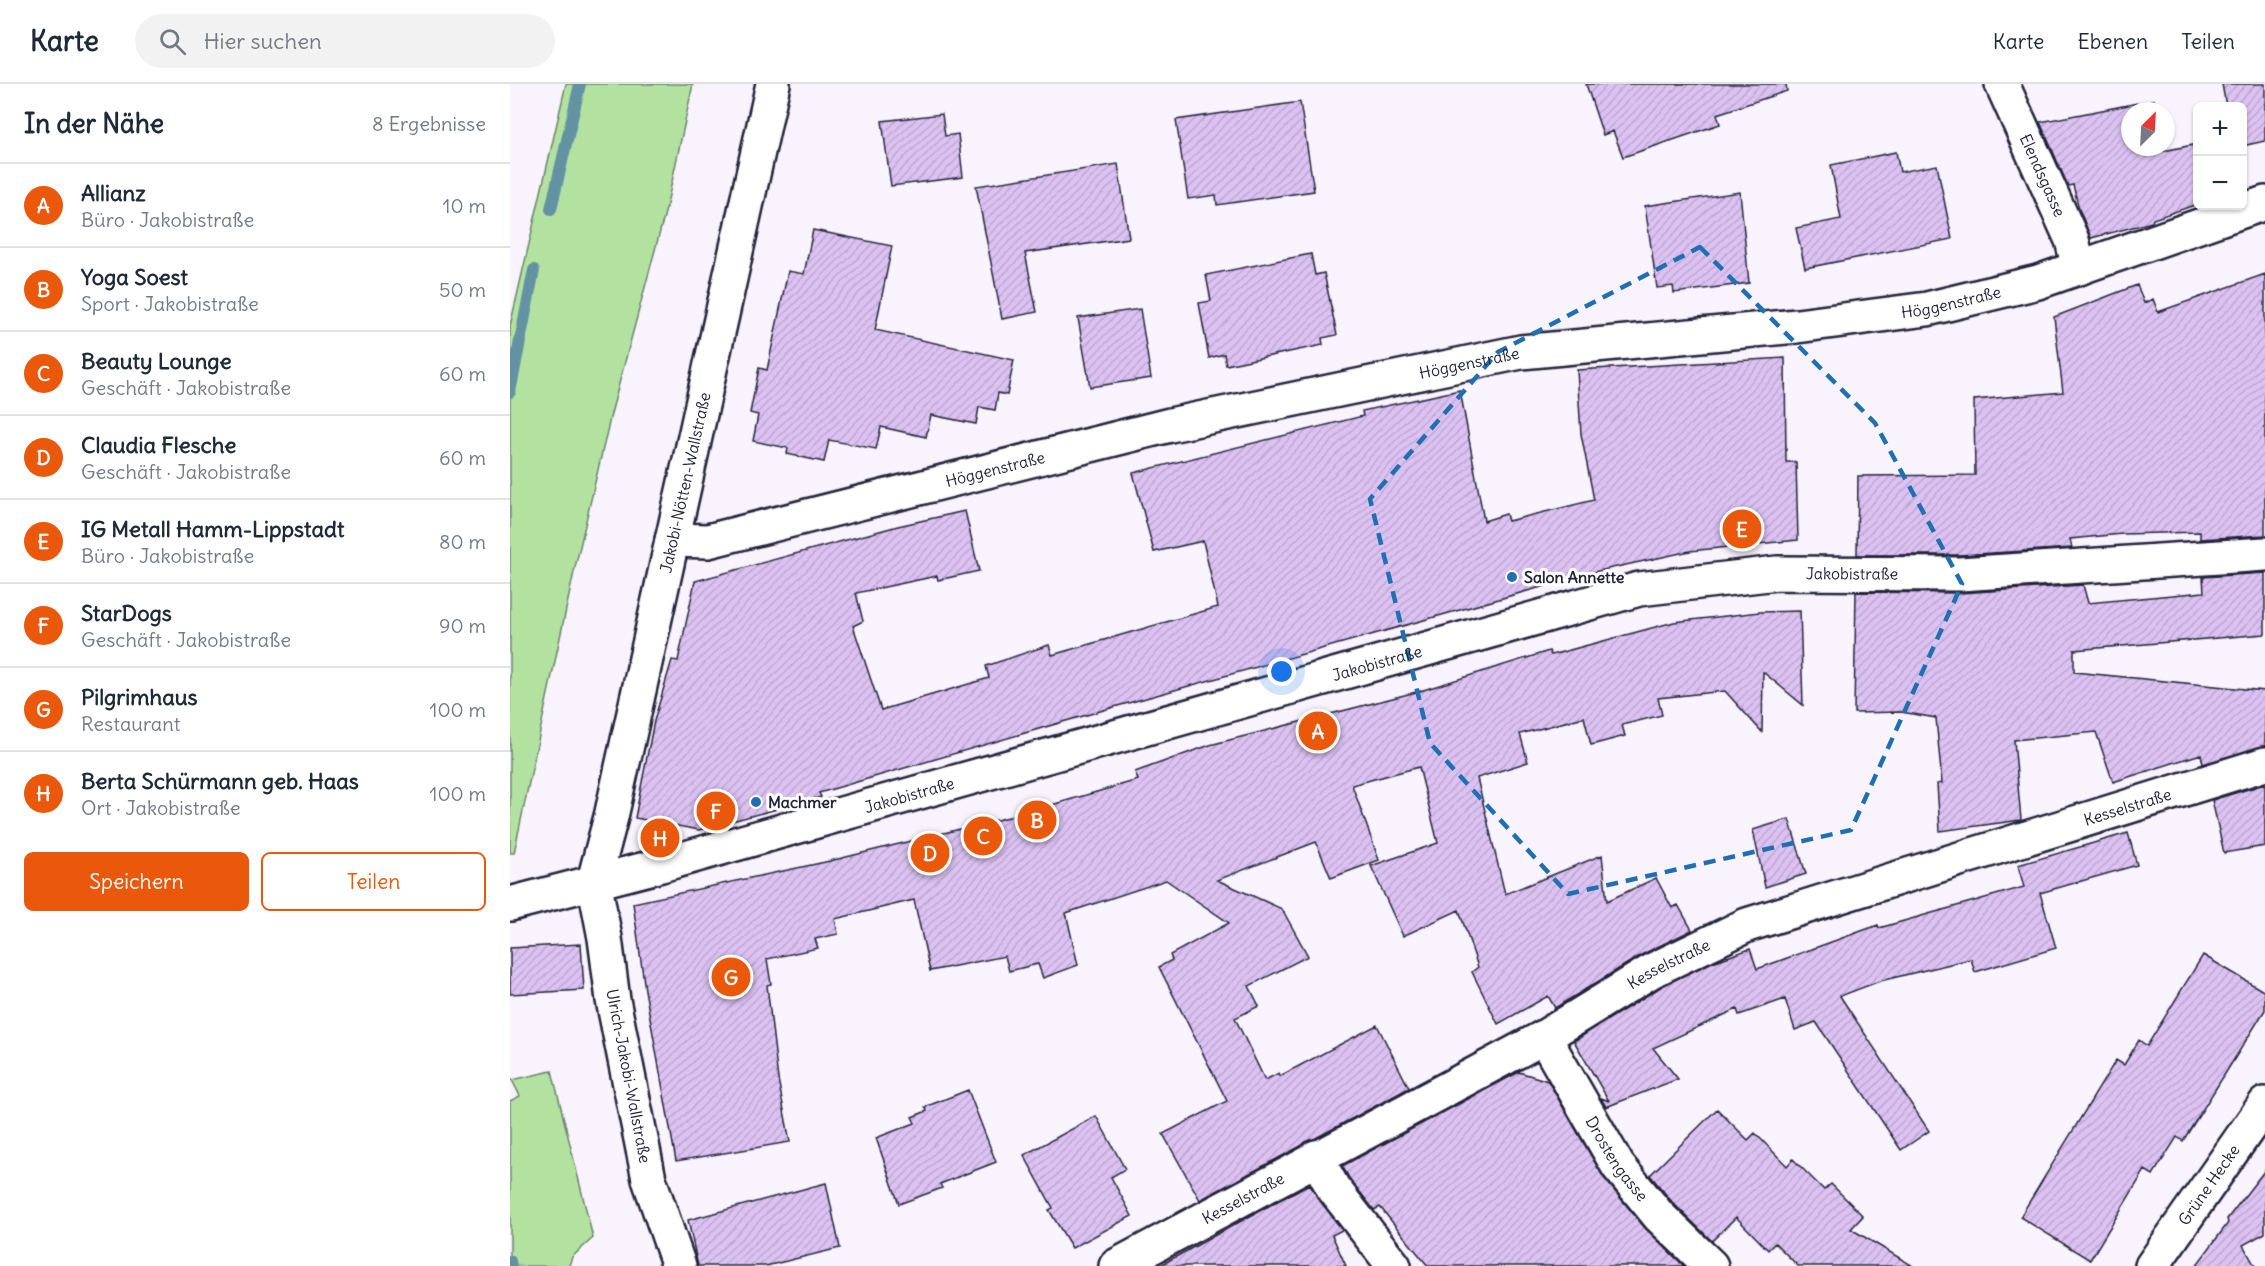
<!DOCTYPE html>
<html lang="de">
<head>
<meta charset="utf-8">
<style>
  body { margin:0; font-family:Delius,sans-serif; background:#f2f2f3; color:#1f2937 }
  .controls { position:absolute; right:18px; top:18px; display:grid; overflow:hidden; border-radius:9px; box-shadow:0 2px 4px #0004 }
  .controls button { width:54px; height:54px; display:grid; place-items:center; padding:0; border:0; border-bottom:2px solid #e0e1e3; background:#fff; color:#1f2937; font:30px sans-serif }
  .compass { position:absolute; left:1611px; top:18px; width:54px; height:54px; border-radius:50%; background:#fff; box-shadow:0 2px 4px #0004; rotate:24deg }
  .you { position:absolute; left:772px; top:588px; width:21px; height:21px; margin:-15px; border:4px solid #fff; border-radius:50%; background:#1a73e8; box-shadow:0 0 0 9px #1a73e833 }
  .badge { display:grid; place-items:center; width:39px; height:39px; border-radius:50%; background:#ea580c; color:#fff; font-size:20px; font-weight:700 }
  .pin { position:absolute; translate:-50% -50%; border:3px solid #fff; box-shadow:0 2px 6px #0006 }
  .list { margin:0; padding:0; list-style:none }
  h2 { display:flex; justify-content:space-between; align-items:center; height:78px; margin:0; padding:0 24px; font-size:26px }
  h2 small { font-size:20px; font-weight:400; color:#747a83 }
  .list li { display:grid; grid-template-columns:39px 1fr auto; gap:18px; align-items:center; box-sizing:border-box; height:84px; padding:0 24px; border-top:2px solid #e0e1e3 }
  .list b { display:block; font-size:22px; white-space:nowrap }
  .list p { margin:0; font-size:20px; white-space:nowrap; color:#747a83 }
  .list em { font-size:20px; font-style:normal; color:#747a83 }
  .actions { display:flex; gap:12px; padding:18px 24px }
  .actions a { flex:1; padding:14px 0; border:2px solid #ea580c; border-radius:9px; text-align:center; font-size:21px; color:#ea580c }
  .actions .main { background:#ea580c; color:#fff }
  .icon { flex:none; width:33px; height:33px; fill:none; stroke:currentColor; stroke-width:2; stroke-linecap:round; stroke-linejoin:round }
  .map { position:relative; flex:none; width:1755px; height:1182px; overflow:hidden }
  header { display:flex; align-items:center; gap:36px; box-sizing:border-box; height:84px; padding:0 30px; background:#fff; border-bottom:2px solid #e0e1e3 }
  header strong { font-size:28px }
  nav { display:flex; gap:33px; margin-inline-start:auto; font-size:21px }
  .search { width:420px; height:54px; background:#f2f2f3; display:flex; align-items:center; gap:15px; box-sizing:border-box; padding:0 21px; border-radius:33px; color:#747a83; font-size:22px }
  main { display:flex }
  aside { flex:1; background:#fff }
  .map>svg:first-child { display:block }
</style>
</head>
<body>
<header>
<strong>Karte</strong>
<div class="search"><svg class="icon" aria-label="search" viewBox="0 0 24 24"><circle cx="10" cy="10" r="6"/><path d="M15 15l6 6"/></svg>Hier suchen</div>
<nav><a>Karte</a><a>Ebenen</a><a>Teilen</a></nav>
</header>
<main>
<aside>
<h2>In der Nähe<small>8 Ergebnisse</small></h2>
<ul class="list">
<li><span class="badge">A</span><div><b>Allianz</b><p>Büro · Jakobistraße</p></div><em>10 m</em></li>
<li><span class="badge">B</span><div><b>Yoga Soest</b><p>Sport · Jakobistraße</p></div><em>50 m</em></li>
<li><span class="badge">C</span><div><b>Beauty Lounge</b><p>Geschäft · Jakobistraße</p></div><em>60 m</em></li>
<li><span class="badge">D</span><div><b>Claudia Flesche</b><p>Geschäft · Jakobistraße</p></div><em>60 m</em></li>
<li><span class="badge">E</span><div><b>IG Metall Hamm-Lippstadt</b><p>Büro · Jakobistraße</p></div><em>80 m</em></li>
<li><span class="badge">F</span><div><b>StarDogs</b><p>Geschäft · Jakobistraße</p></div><em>90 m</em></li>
<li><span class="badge">G</span><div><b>Pilgrimhaus</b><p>Restaurant</p></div><em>100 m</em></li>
<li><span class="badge">H</span><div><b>Berta Schürmann geb. Haas</b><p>Ort · Jakobistraße</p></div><em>100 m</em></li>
</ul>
<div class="actions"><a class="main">Speichern</a><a>Teilen</a></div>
</aside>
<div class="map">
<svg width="1755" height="1182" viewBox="0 0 1755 1182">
  <defs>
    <pattern id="building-hatch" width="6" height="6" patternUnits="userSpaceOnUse" patternTransform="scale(1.5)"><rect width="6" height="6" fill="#dbc2f2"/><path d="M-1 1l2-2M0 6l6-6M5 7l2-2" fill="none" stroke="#bca6d0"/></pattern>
  </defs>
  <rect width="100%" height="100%" fill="#f8f3fc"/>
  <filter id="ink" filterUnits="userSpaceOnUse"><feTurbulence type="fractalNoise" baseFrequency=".0167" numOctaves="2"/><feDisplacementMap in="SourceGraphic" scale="12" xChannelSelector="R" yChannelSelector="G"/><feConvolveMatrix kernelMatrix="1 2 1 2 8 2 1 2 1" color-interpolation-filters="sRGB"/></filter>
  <g filter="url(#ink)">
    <!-- green -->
    <path fill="#b3e2a0" stroke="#6a826e" stroke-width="1.5" d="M56,0h127l-27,125 -54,201 -38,162 -60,281h-4v-527z
      M42,987l41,167 -21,19 -3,9h-59v-165l10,-5 -8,-16z"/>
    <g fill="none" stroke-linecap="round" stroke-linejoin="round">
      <!-- stream -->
      <path stroke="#6393a2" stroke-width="12" d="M41,125l29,-125
        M0,308l24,-122
        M0,1177l1,5"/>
    </g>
    <!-- building -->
    <path fill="url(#building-hatch)" stroke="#22223b" stroke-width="1.5" d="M1076,0h200l1,7 -70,23 3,10 -97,33 -10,-26 -10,4z
      M1712,0h43v57l-23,5v-40h-16z
      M1644,16l2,11h-26v36h32l1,4 35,-7v60l-45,15 -1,3 -61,16 -12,-29 -6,-24 -5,1 -28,-64z
      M790,18l14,89 -97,14 -1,-10 -28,4 -12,-79z
      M432,30l3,22 13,-2 5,43 -72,9 -9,-65z
      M1386,68l4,20 37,-7 15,74 -147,29 -9,-40 45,-9 -10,-54z
      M608,80l11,74 -104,15 12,59 -35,7 -26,-133z
      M1230,108l9,91 -75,10 -1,-7 -16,2 -12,-82z
      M303,146l79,16 -17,84 139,30 -7,35 -9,-2 -3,17 -16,-3 -3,17 -45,-9 -5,22 -45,-10 -5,22 -47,-9 -5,22 -37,-8 1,-6 -35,-7 5,-26 -8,-2 9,-45 8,2 21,-99 16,3z
      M801,170l4,21 9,-2 13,62 -15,3 1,7 -97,20 -2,-11 -15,4 -10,-55 12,-2 -5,-26z
      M1755,190v261l-65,4v-7l-78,2 -52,5 2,9 -113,7h-102l1,-79 117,-1 -1,-75 89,-8 -9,-75 83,-32 7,18 9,-4 5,13z
      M630,225l11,69 -61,9 -12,-69z
      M1275,274l1,104h10l2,78 -108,11 -147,32 2,3 -431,121 -295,86 2,4 -122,33 -64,-12 19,-97 18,-61 6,1 17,-80 203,-55 67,-15 14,60 -41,9 -1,-4 -81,17 7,28 -10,5 28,84 108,-32 -3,-12 63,-21 3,10 166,-48 -15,-66 -49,11 -21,-79 230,-57 -1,-5 98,-21 24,131 22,-7 2,7 86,-21 -13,-66 -4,-64z
      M1755,489v61l-191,16v22l191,19v55l-62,18 -2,-10 -88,28 -17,-50 -82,8 7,80 -81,11 -3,-47 5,-1 -6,-65 -35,-6 -47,1 2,-121 104,1 123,-8 5,18 116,-11 -1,-15z
      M1290,527l3,94 -40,-33 -1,60 -37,-41 -67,7 4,17 -40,10 3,11 -34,9 -7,-28 -64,17 8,28 -51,16 28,116 97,-39 5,46 49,-23 16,30 6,-3 14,25 -49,24 -88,54 -7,-12 -50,28 -26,-52 6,-5 -19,-57 -56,26 -32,-70 67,-23 -19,-76 -67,18 27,75 -48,18 -15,-36 -99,38 65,29 26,47 -59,30 10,20 -24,12 30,62 14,-7 1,3 97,-51 32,63 -209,112 -37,-66 64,-33 -68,-134 13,-7 -2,-5 59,-32 -63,-43 -100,33 12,52 -35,13 -5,-14 -29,7 -4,-15 -75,15 -16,-71 -79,19 3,15 -23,5 3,9 -51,11 4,25 -4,1 11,94 12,63 -114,19 -31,-171 -12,-87 197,-42 187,-46 121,-35 -3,-8 75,-27 210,-54 129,-40 2,4 123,-33 86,-10z
      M1755,700v62l-41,7 -12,-53z
      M1279,735l17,55 -41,13 -12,-57z
      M1618,749l9,32 -97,28 16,55 -81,24 -4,-13 -91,22 -40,15 89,135 -28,19 -85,-128 -21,8 -10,-31 -46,16 -2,-6 -84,39 25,31 -72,28 -5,-9 8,3 -35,-60 88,-55 48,-23 40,-14 7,20 121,-44 1,3 145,-41 -6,-22z
      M71,860l3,46 -74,4v-46z
      M1693,871l62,37v18l-82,131 -6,-4 -24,38 -8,-5 -55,90 -70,-43 96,-157 8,5 15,-25 8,6z
      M1009,988l29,9 56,97 41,50 39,38h-256l-48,-59 -6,3 -25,-32 -7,-12z
      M458,1006l28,72 -56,22 2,4 -43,16 -23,-66 39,-15 -3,-6 15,-6 -2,-4z
      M1207,1025l31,31 7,-7 32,33 6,-7 31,31 7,-6 32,32 -12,13 62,37h-115l-23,-23 -7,7 -32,-33 -24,24 -39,-38 -23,-28z
      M586,1032l29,53 -14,8 21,39 -60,32 -23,-38 4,-2 -29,-53z
      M1755,1086v63l-22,12 12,21h-59l32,-43 -1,-4z
      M316,1099l14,65 -74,18h-68l-10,-46z
      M799,1100l33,46 -10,5 14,31h-187z"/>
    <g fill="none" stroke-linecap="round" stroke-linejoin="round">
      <!-- minor casing -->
      <g stroke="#22223b" stroke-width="38">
        <g id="minor">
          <path id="s1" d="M1492,0l70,156 7,28"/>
          <path id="s2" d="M162,456l36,1 462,-116 351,-73 276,-26 130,-17 111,-27 227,-79"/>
          <path id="s3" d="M0,820l151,-39 978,-276 138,-16 183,1 305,-20"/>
          <path id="s4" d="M1034,953l74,129 41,50 52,50"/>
          <path d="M806,1073l17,31 61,78"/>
          <path id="s5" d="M169,1182l-30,-87 -36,-179 -8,-62 -11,-57 17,-64 162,-733"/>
          <path id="s6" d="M606,1182l428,-229 109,-67 94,-45 518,-161"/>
          <path id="s7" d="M1642,1182l113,-162"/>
        </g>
      </g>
      <!-- minor -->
      <use href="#minor" stroke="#fff" stroke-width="33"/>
    </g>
  </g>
  <!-- marked area -->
  <path fill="none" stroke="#1f6fb2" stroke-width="4.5" stroke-dasharray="12 8" stroke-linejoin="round" d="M1190,163l175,176 87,161 -111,246 -283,64 -138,-151 -60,-244 128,-147z"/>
  <!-- markers -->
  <g fill="#1f6fb2" stroke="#fff" stroke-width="2">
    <circle cx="1002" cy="493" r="6"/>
    <circle cx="246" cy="718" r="6"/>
  </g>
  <g text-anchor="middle" stroke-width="6" stroke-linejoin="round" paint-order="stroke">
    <!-- street labels -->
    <g font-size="16" fill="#22223b" stroke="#fff">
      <text dy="6" stroke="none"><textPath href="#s1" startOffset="100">Elendsgasse</textPath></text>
      <text dy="6" stroke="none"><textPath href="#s2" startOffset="1304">Höggenstraße</textPath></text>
      <text dy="6" stroke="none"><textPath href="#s2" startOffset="818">Höggenstraße</textPath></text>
      <text dy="6" stroke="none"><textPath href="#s2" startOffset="332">Höggenstraße</textPath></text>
      <text dy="6" stroke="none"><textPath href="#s5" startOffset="804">Jakobi-Nötten-Wallstraße</textPath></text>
      <text dy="6" stroke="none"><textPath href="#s3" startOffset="1386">Jakobistraße</textPath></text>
      <text dy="6" stroke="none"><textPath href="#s3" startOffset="900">Jakobistraße</textPath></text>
      <text dy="6" stroke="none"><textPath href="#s3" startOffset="414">Jakobistraße</textPath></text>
      <text dy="6" stroke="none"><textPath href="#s6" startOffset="1116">Kesselstraße</textPath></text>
      <text dy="6" stroke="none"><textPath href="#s6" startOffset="630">Kesselstraße</textPath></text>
      <text transform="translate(119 992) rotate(79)" y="6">Ulrich-Jakobi-Wallstraße</text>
      <text dy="6" stroke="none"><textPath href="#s4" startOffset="142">Drostengasse</textPath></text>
      <text dy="6" stroke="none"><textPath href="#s7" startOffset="99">Grüne Hecke</textPath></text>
      <text dy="6" stroke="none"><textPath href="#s6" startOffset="144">Kesselstraße</textPath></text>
    </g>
    <!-- poi labels -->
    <g font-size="16" font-weight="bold" fill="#22223b" stroke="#fff" text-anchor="start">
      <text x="1014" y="499">Salon Annette</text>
      <text x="258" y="724">Machmer</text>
    </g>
  </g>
</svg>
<div class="controls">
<button>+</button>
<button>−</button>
</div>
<svg class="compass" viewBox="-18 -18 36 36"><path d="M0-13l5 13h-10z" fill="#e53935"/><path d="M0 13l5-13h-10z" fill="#747a83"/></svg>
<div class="you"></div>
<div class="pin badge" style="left:808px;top:647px">A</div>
<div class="pin badge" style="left:527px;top:736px">B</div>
<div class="pin badge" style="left:473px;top:752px">C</div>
<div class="pin badge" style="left:420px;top:769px">D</div>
<div class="pin badge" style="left:1232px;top:445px">E</div>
<div class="pin badge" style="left:206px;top:727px">F</div>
<div class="pin badge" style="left:221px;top:893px">G</div>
<div class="pin badge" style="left:150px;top:754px">H</div>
</div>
</main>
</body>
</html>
